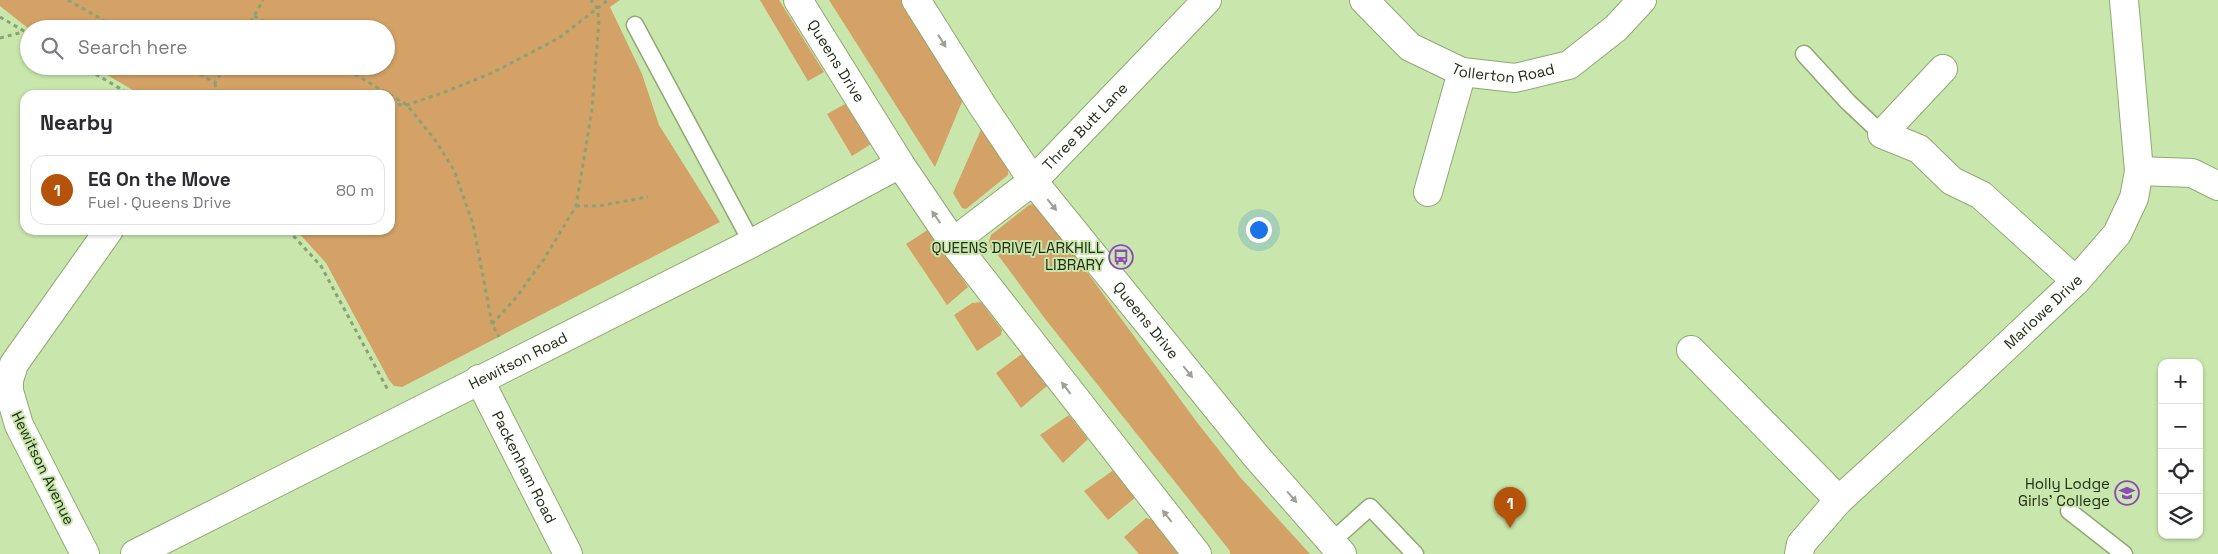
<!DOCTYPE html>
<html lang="en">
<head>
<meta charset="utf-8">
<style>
  body { margin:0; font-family:"Space Grotesk",sans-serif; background:#f7f7f7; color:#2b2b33 }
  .controls { position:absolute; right:15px; bottom:15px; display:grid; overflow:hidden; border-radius:10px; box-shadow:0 1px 4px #0004 }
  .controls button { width:45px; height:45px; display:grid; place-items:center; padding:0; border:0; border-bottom:1px solid #e1e1e2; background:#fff; color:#2b2b33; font:25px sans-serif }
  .you { position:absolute; left:1258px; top:229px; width:18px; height:18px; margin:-12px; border:4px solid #fff; border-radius:50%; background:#1a73e8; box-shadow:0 0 0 8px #1a73e833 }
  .badge { display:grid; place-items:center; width:32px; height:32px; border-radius:50%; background:#b45309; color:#fff; font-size:16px; font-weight:700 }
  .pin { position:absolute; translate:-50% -41px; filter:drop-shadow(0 1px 2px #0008) }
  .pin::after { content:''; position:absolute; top:26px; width:18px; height:15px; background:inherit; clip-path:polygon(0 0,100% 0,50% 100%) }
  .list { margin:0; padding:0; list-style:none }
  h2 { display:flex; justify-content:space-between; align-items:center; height:65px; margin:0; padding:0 20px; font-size:21px }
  h2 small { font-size:16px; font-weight:400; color:#7c7c81 }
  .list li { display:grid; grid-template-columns:32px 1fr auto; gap:15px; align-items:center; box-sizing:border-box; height:70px; margin:0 10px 10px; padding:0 10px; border:1px solid #e1e1e2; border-radius:15px }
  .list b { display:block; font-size:19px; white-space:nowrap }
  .list p { margin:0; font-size:16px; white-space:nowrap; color:#7c7c81 }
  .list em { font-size:16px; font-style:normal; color:#7c7c81 }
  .icon { flex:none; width:28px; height:28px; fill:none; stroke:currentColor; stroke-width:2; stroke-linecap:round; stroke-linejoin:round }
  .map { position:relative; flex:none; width:2218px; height:554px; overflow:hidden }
  .search { position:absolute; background:#fff; box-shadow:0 1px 4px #0004; left:20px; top:20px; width:375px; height:55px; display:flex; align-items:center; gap:12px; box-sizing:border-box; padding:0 18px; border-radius:28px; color:#7c7c81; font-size:19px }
  .panel { position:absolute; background:#fff; box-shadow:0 1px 4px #0004; left:20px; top:90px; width:375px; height:145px; border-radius:15px }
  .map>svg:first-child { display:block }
</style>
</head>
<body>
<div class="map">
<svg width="2218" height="554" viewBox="0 0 2218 554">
  <rect width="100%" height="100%" fill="#c9e7ac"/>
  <!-- green -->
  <path fill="#d4a266" d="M0,0h620l-10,7 32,67 17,51 61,97 -318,165 -8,-1 -5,-6 -63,-117 -30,-33h94v-135h-249l-49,-29h294v-37h-357l-29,-23z
    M760,0h19l45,72 -16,9z
    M829,0h74l61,97 -29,70z
    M845,104l26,40 -19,12 -25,-42z
    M983,125l25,40v10l-42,34 -4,-1 -9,-15z
    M1033,204l5,1 158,216 44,56 70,77h-80v-3l-184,-231 -51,-69 -4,-1 -2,-9 2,-6 38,-30z
    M929,229l39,58 -21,18 -41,-61z
    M981,302l21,28 -1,5 -24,16 -23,-36 18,-12z
    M1023,353l25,32 -27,23 -25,-35z
    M1069,415l19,24 -25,24 -23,-28z
    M1115,469l21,28 -28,23 -24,-29z
    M1146,518l7,2 27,34h-41l-15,-17z"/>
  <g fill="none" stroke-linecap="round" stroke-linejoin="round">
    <!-- lane casing -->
    <g stroke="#8eaa71" stroke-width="19">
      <path id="lane" d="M635,25l117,218
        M1804,54l44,48 34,32
        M2069,511l55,43
        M1331,542l39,-35 45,47"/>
    </g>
    <!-- street casing -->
    <g stroke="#8eaa71" stroke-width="30">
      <g id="street">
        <path id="s1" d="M1364,0l46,47 52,25 53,6 54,-13 47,-37 26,-28"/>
        <path d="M1943,69l-61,65 37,15 33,32 29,14 95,86"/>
        <path d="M2139,171l53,2 26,13"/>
        <path d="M1428,192l34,-120"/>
        <path id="s2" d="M953,242l80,-61 174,-181"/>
        <path d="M1691,350l148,150"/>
        <path id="s3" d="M479,379l89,175"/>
        <path d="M85,554l-66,-129 -10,-34v-11l5,-16 95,-134"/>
        <path id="s4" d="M135,554l617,-311 148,-79"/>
        <path id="s5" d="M1799,554l2,-10 38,-44 137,-125 100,-94 41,-47 17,-36 5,-27 -15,-171"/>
      </g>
    </g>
    <!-- highway casing -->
    <g stroke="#8eaa71" stroke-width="30">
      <g id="highway">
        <path id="s6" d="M798,0l102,164 53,78 244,312"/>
        <path id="s7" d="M916,0l66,105 51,76 222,274 87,99"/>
      </g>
    </g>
    <!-- path -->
    <path stroke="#8ba274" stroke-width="3" stroke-dasharray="4 4" stroke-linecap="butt" d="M68,0l51,29
      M254,16l23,13
      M0,17l29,17
      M247,29l16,-29
      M0,38l23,-6
      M82,66l49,29
      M186,66l29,17 10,-17
      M341,66l66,39 28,35 19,30 19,54 19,100 7,13
      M215,83l2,12
      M390,104l17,1 38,-13 47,-19 67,-35 49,-38
      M576,206h22l50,-9
      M288,230l33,36 68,126
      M492,324l23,-25 29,-40 32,-53 16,-96 7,-90 -2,-12 -6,-8"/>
    <!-- lane -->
    <use href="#lane" stroke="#fff" stroke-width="16"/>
    <!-- street -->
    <use href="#street" stroke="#fff" stroke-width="28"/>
    <!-- highway -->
    <use href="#highway" stroke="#fff" stroke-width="28"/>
  </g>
  <!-- one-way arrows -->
  <defs><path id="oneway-solid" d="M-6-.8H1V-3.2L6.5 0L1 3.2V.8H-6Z" transform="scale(1.25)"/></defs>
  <g fill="#9ca096">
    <use href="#oneway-solid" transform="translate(942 41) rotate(58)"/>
    <use href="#oneway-solid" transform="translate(1052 205) rotate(51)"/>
    <use href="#oneway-solid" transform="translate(936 217) rotate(-125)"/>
    <use href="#oneway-solid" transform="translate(1188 372) rotate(51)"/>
    <use href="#oneway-solid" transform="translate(1066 388) rotate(-128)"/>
    <use href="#oneway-solid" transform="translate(1292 497) rotate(49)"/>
    <use href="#oneway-solid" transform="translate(1167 516) rotate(-128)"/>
  </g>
  <!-- icons -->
  <defs>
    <g id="bus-ring" transform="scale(1.25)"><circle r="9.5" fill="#c9e7ac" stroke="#8f49bc" stroke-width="1.5"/><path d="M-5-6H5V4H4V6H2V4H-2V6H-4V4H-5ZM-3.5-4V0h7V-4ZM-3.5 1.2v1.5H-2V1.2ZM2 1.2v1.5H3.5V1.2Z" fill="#8f49bc"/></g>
    <g id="school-ring" transform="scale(1.25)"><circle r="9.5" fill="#c9e7ac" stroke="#8f49bc" stroke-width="1.5"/><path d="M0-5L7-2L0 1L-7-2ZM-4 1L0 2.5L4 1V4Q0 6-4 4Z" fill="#8f49bc"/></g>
  </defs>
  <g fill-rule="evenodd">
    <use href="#bus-ring" x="1121" y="257"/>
    <use href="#school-ring" x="2127" y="493"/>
  </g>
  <g text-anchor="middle" stroke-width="4" stroke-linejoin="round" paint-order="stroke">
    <!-- street labels -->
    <g font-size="15" fill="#222d16" stroke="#c9e7ac">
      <text dy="5" stroke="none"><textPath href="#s6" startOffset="72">Queens Drive</textPath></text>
      <text dy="5" stroke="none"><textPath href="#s1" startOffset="165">Tollerton Road</textPath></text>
      <text dy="5" stroke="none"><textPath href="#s2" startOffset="176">Three Butt Lane</textPath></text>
      <text dy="5" stroke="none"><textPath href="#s5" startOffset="346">Marlowe Drive</textPath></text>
      <text dy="5" stroke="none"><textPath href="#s7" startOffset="395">Queens Drive</textPath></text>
      <text dy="5" stroke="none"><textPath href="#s4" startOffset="429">Hewitson Road</textPath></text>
      <text dy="5" stroke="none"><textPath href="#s3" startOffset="99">Packenham Road</textPath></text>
      <text transform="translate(43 468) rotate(64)" y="5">Hewitson Avenue</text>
    </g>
    <!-- poi labels -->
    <g font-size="15" fill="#222d16" stroke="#c9e7ac" text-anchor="end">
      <text x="1104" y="253">QUEENS DRIVE/LARKHILL<tspan x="1104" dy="17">LIBRARY</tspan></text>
      <text x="2110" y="489">Holly Lodge<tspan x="2110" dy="17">Girls' College</tspan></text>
    </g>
  </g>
</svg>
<div class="controls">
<button>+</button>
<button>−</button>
<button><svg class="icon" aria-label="locate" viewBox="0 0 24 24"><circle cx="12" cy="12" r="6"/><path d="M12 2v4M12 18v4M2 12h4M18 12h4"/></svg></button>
<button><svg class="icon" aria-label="layers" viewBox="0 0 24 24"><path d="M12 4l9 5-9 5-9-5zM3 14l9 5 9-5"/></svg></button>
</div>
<div class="you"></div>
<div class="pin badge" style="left:1510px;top:528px">1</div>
<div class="search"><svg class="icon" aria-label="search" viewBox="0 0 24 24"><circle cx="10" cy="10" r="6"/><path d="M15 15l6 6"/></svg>Search here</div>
<section class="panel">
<h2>Nearby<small></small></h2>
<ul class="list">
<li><span class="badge">1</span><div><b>EG On the Move</b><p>Fuel · Queens Drive</p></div><em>80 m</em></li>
</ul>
</section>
</div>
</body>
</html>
